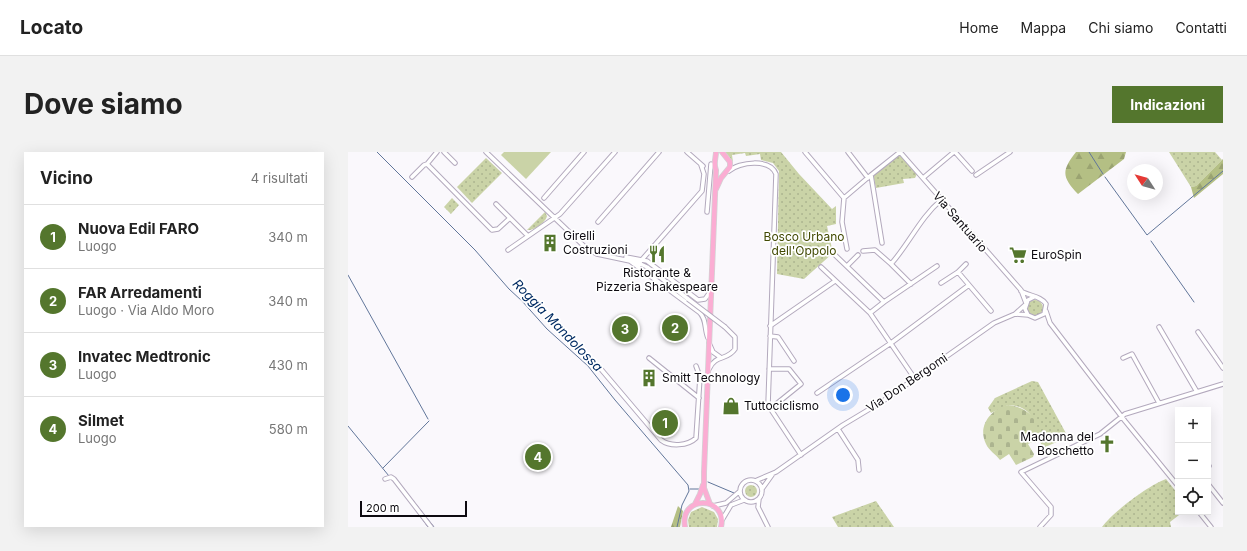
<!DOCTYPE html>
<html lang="it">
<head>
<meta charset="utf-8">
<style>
  body { margin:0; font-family:Inter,sans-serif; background:#f2f2f2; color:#222 }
  .controls { position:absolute; right:12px; bottom:12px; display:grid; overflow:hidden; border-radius:0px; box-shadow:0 4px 16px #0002 }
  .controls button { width:36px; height:36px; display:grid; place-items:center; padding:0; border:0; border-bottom:1px solid #e0e0e0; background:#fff; color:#222; font:20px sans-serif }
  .compass { position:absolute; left:779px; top:12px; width:36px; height:36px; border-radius:50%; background:#fff; box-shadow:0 4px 16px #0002; rotate:306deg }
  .scale { position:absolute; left:12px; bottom:10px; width:107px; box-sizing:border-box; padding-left:4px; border:2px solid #0d0a10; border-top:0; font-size:11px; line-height:14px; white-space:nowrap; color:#0d0a10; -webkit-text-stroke:3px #fff; paint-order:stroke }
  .you { position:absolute; left:495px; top:243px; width:14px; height:14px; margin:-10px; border:3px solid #fff; border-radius:50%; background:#1a73e8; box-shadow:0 0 0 6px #1a73e833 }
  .badge { display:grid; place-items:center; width:26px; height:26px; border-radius:50%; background:#54762d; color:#fff; font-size:13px; font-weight:700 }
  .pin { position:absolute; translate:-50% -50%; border:2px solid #fff; box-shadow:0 1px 4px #0006 }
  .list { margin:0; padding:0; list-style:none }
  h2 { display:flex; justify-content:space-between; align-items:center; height:52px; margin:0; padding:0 16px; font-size:17px }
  h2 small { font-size:13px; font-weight:400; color:#767676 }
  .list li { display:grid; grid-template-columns:26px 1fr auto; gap:12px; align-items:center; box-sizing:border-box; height:64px; padding:0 16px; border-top:1px solid #e0e0e0 }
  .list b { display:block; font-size:15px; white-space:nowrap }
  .list p { margin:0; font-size:13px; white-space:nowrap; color:#767676 }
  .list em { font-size:13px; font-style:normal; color:#767676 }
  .icon { flex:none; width:22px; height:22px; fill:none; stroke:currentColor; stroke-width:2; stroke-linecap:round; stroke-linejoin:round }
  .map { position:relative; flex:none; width:875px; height:375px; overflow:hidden; border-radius:0px }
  header { display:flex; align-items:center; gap:24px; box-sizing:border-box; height:56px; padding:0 20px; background:#fff; border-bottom:1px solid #e0e0e0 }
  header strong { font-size:19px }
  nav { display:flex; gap:22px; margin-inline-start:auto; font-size:14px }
  .intro { display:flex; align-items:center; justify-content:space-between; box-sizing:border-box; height:96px; padding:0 24px }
  h1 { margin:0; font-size:28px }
  .button { padding:10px 18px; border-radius:0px; background:#54762d; color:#fff; font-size:14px; font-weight:700 }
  main { display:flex; gap:24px; padding:0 24px }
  aside { flex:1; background:#fff; border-radius:0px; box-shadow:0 4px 16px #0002 }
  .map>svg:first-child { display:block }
</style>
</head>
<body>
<header>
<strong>Locato</strong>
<nav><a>Home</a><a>Mappa</a><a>Chi siamo</a><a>Contatti</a></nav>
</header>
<div class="intro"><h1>Dove siamo</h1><a class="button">Indicazioni</a></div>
<main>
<aside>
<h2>Vicino<small>4 risultati</small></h2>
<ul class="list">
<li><span class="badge">1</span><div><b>Nuova Edil FARO</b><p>Luogo</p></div><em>340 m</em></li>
<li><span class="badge">2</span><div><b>FAR Arredamenti</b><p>Luogo · Via Aldo Moro</p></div><em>340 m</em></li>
<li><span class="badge">3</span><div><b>Invatec Medtronic</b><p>Luogo</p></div><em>430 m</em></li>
<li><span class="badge">4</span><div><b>Silmet</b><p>Luogo</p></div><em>580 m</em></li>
</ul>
</aside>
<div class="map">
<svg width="875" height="375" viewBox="0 0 875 375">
  <defs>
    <pattern id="green-dots" width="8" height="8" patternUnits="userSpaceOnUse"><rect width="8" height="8" fill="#cad3a7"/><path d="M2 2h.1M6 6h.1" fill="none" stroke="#acb48f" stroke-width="1.8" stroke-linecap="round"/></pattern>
    <pattern id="forest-firs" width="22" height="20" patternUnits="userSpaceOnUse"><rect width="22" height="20" fill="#b4bf84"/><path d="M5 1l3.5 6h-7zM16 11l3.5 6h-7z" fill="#9aa371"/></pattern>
    <pattern id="cemetery-stones" width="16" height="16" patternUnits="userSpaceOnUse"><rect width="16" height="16" fill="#cad3a7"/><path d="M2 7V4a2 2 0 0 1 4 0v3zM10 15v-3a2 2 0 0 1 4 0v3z" fill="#acb48f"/></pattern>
  </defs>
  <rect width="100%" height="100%" fill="#faf8fc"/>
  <!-- green -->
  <path fill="url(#green-dots)" d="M376,0h57l18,22 33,35 4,-3v18l-9,2 6,27 -29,26 -27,-5 2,-103 -6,-8 -12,-3 -1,-6 -14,2 -1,-3 -13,2 1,7z
    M821,0h46l7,8 -26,26 -5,1z
    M552,2l17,20 -2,4 -12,1 1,4 -28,5 -3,-13z
    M138,6l16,15 -30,30 -15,-16z
    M104,46l7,7 -8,9 -7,-7z
    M197,60l2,4c-1,6 -13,15 -20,14z
    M679 156a8 8 0 1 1 16 0a8 8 0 1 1-16 0Z
    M684,229l6,1 30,55 -25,11c-10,-19 -5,-42 -35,-43l-17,8 -3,-5 7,-10z
    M818,327l12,15v18h5l-13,10 1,5h-69c11,-15 47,-42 64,-48z
    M397 339a6 6 0 1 1 12 0a6 6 0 1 1-12 0Z
    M528,349l18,26h-56l-6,-10z
    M354,355l12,5 4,7 -1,8h-28l-1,-7 3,-8z"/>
  <!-- forest -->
  <path fill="url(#forest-firs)" d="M728,0h50l-2,7 -46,35c-16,-17 -17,-23 -2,-42z
    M875,7v15l-29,24 -3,-11 5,-1z
    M330,354l5,5 -3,16h-9z"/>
  <!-- cemetery -->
  <path fill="url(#cemetery-stones)" d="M660,253c12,1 26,8 29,21 1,5 0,8 2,13l-4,4 -1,-2 -6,3 6,10 -1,3 -17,8 -7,-11 -9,6c-4,-6 -11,-9 -14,-16 -9,-18 5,-35 22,-39z"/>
  <!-- pitch -->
  <path fill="#cad3a7" d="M156,0h47l-25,27 -25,-24z"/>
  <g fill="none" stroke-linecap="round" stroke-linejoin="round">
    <!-- stream -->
    <path stroke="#61769a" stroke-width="1" d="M29,0l98,98 34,39 13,12 25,28 41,37 27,34 73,85 1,6 -7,14 -5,22
      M741,0l14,22
      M757,25l42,58 76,-64
      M803,89l43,61
      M0,123l80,144
      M0,274l41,50
      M35,316l46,-47
      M47,326l39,49
      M360,330l26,11
      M342,337h9
      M62,350l18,25"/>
    <!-- minor casing -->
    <g stroke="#b3a9bd" stroke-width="5.5">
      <path id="minor" d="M96,0l11,11
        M138,0l100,96 11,6 33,7 69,51c8,7 5,17 9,26
        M339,0l16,14
        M457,0l39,46 27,-23 11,68
        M500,0l20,26
        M552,0l121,138 5,13
        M607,0l17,19
        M79,12l65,66 6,-1 12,-11 18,18
        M381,19c10,-9 41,-13 47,3l-8,231 33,50
        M523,23l29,-23
        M628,23l34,-23
        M64,25l12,-12 3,-1 10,-12
        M575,26l31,-26
        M196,46l40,-46
        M496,46l-2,24 5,27
        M148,52l14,14
        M359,60l4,-48
        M250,70l61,-70
        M160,98l52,-36 55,-62
        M515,99l12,-1 16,14c18,-20 29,-46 50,-64
        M487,103l49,47 -14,11
        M278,105l21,4 51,39 7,-1 5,-7
        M284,108l15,7 41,32
        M543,112l20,20
        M290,114l1,-3 63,-72 2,-17 -3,-9
        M499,114l11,-11
        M473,115l49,46 45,66
        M610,120l8,-8
        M593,131l17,-11 33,39
        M673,139c8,5 20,5 25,13l-2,10 -9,4 -7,-3 -3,-6 3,-9 6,-3
        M536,150l53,-36
        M698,159l4,12 75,98 53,65
        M667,162l13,1
        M422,174l65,-45
        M811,175l38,65
        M850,180l25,36
        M422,184l8,1 16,24
        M361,191l4,9 7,5
        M229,196l23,20 61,72c9,7 27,6 35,-2l4,-61 -4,-11
        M301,206l50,40
        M775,206l9,-4 27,49
        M361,217c7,-15 18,-8 26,-20v-12l-10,-10
        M421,217h20l12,15 -26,21
        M469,241l74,-50 78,-58
        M490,277l20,31 1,10
        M860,315l1,-1
        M37,327l6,-2 3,2 37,48
        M392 339a11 11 0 1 1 22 0a11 11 0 1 1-22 0Z
        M407,329l21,-9 67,-47 40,-24 111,-78 21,-9 10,-9
        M860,332l15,19
        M414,337l10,-14
        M411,347l-1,8 10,20
        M365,354l13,-3 14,-12
        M851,360l12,15
        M374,368l9,-15 13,-5
        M692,375l11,-12v-8l-30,-35 79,-38 25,-20 98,-30"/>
    </g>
    <!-- major casing -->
    <g stroke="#d3d3d4" stroke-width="6">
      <path id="major" d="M368,37l5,-11 9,-11v-5l-8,-10
        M347,352l5,-10 3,-9
        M362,352l-6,-16v-16l12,-302c-3,-6 0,-12 0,-18
        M337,375c-6,-33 43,-31 36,0"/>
    </g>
    <!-- minor -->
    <use href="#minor" stroke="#fff" stroke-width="3.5"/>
    <!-- major -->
    <use href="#major" stroke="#fbadd3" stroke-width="4.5"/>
    <!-- minor-bridge casing -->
    <g stroke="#b3a9bd" stroke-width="5.5" stroke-linecap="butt">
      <path id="minor-bridge" d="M340,147l37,28"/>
    </g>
    <!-- minor-bridge -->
    <use href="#minor-bridge" stroke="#fff" stroke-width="3.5"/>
  </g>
  <!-- icons -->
  <defs>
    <g id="building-bare" transform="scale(1.38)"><path d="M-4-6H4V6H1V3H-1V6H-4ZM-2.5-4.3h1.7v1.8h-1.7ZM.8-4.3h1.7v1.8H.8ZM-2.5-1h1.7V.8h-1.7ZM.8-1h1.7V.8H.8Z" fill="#54762d" stroke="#fff" stroke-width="2.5" paint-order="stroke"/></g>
    <g id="restaurant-bare" transform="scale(1.38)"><path d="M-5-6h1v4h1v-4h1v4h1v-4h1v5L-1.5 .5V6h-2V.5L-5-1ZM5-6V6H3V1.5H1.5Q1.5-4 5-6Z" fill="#54762d" stroke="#fff" stroke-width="2.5" paint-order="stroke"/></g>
    <g id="supermarket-bare" transform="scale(1.38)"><path d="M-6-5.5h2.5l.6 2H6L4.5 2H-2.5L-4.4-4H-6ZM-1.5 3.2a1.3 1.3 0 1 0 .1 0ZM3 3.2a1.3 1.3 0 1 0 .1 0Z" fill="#54762d" stroke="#fff" stroke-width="2.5" paint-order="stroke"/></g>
    <g id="shop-bare" transform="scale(1.38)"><path d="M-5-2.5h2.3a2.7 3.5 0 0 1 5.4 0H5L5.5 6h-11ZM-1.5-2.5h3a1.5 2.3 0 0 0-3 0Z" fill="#54762d" stroke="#fff" stroke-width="2.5" paint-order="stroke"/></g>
    <g id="church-bare" transform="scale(1.38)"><path d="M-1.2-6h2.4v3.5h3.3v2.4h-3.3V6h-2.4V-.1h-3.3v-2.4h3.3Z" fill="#54762d" stroke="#fff" stroke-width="2.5" paint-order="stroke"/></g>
  </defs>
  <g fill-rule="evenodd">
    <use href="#building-bare" x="202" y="91"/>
    <use href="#restaurant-bare" x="309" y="102"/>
    <use href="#supermarket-bare" x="670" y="103"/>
    <use href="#building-bare" x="301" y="226"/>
    <use href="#shop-bare" x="383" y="254"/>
    <use href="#church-bare" x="759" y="292"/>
  </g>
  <g text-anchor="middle" stroke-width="3.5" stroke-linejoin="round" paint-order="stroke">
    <!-- street labels -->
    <g font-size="12" fill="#0d0a10" stroke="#fff">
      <text transform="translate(612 70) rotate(49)" y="4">Via Santuario</text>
      <text transform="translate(559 231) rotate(-34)" y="4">Via Don Bergomi</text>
    </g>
    <!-- poi labels -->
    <g font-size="12" fill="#0d0a10" stroke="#fff" text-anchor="start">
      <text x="215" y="88">Girelli<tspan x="215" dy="14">Costruzioni</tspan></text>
      <text x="683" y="107">EuroSpin</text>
      <text x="309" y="125" text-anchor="middle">Ristorante &amp;<tspan x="309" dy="14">Pizzeria Shakespeare</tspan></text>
      <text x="314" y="230">Smitt Technology</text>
      <text x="396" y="258">Tuttociclismo</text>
      <text x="746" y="289" text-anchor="end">Madonna del<tspan x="746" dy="14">Boschetto</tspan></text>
    </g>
    <!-- park labels -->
    <g font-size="12" fill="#424a03" stroke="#fff">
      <text x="456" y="89">Bosco Urbano<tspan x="456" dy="14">dell'Oppolo</tspan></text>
    </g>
    <!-- water labels -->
    <g font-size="13" font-style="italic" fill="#012b63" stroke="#fff">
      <text transform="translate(210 173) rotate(46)" y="5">Roggia Mandolossa</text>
    </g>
  </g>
</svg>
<div class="controls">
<button>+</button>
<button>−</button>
<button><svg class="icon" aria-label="locate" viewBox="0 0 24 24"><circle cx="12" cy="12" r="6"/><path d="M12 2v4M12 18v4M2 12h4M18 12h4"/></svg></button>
</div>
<svg class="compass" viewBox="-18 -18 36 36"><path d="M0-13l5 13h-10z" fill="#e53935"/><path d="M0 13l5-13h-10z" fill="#767676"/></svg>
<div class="scale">200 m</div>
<div class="you"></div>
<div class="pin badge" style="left:317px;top:271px">1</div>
<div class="pin badge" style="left:327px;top:176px">2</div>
<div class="pin badge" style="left:277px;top:177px">3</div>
<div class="pin badge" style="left:190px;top:305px">4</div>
</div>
</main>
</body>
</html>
